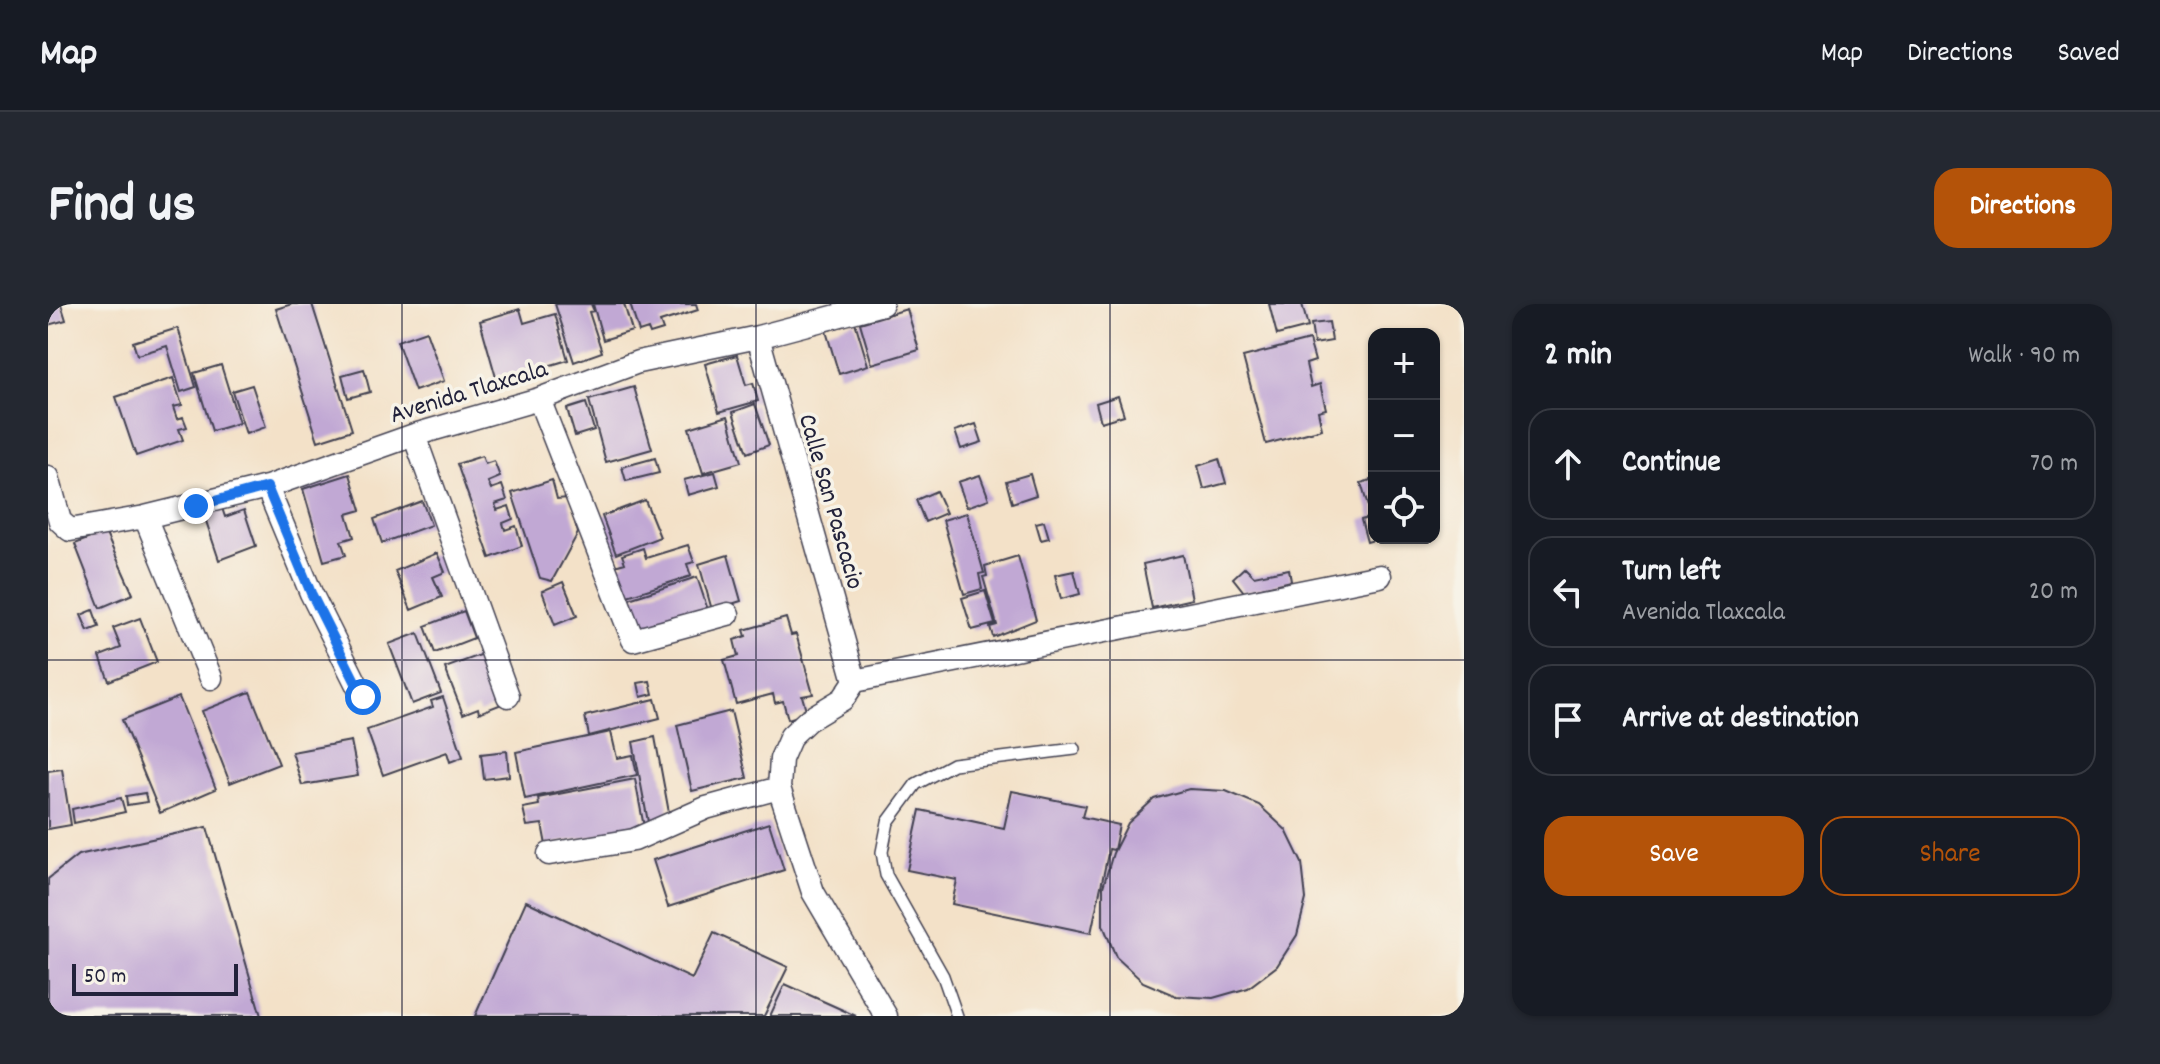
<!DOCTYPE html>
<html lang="en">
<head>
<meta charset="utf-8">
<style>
  body { margin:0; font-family:Dekko,sans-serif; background:#242831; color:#f1f3f6 }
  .controls { position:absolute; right:24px; top:24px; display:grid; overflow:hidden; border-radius:16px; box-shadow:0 2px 6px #0004 }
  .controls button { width:72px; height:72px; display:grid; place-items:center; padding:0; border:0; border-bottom:2px solid #363941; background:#171b24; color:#f1f3f6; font:40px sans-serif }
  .scale { position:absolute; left:24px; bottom:20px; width:166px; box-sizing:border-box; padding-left:8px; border:4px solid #22223b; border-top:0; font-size:22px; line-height:28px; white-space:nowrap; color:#22223b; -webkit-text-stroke:6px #f7f3e8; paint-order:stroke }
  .stop { position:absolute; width:24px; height:24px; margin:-18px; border:6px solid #1a73e8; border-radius:50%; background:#fff }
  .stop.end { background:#1a73e8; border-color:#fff; box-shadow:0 2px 8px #0008 }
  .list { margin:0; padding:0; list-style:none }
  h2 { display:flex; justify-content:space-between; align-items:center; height:104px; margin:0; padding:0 32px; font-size:34px }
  h2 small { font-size:26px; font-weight:400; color:#9ea1a6 }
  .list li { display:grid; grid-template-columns:52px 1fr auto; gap:24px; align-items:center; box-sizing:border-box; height:112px; margin:0 16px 16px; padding:0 16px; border:2px solid #363941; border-radius:24px }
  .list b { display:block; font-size:30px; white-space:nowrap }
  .list p { margin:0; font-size:26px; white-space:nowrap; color:#9ea1a6 }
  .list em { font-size:26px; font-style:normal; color:#9ea1a6 }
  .actions { display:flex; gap:16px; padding:24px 32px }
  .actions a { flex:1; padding:18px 0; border:2px solid #b45309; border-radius:24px; text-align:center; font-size:28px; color:#b45309 }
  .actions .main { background:#b45309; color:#fff }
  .icon { flex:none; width:44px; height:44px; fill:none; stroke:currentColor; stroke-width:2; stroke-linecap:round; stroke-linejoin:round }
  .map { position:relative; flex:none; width:1416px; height:712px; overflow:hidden; border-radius:24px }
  header { display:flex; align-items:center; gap:48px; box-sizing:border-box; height:112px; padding:0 40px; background:#171b24; border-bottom:2px solid #363941 }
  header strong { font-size:38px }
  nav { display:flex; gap:44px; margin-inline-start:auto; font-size:28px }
  .intro { display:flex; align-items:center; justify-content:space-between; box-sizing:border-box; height:192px; padding:0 48px }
  h1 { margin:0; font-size:56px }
  .button { padding:20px 36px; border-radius:24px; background:#b45309; color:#fff; font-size:28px; font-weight:700 }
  main { display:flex; gap:48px; padding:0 48px }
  aside { flex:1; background:#171b24; border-radius:24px; box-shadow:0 2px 6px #0004 }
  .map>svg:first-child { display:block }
</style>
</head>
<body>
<header>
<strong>Map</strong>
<nav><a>Map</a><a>Directions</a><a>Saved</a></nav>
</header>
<div class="intro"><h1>Find us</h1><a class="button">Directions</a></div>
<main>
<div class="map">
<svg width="1416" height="712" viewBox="0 0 1416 712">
  <rect width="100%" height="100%" fill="#f7f3e8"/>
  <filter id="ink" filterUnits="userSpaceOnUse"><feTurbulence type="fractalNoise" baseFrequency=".0125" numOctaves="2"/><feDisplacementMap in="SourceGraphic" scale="16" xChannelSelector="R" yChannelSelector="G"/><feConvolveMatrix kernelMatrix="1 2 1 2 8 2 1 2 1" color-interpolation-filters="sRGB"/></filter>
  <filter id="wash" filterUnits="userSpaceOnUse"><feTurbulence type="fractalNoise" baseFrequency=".006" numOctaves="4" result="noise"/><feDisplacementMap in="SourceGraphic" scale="32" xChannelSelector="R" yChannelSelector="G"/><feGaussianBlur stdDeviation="1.8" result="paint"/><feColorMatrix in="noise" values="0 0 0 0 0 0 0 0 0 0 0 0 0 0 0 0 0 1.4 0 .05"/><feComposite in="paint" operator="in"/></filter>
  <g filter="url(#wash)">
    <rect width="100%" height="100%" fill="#f3e1c8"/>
    <g id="blocks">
      <!-- building -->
      <path fill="#c1a8d4" d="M0,0h13l5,16 -18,5z
        M244,0h20l40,126 -34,11 -42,-132z
        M507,0h36l3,7 -5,1 13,40 -28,10z
        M545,0h31l8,27 -29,9z
        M582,0h66l2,6 -38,12 3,8 -13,4 -2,-5 -9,3z
        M1221,0h33l6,23 -31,8z
        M472,5l4,14 31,-9 13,46 -71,21 -17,-60z
        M859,5l12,41 -47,14 -12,-41z
        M807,18l13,43 -29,9 -13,-43z
        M1281,18l3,19 -18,3 -3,-20z
        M130,24l18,59 -15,5 -14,-46 -30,9 -4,-13z
        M378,27l18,50 -29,10 -18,-50z
        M1261,36l6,21 -9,3 5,23 9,-3 6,25 -8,2 4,18 -56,15 -23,-87z
        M689,51l9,30 7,-2 5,18 -39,11 -14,-48z
        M173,61l18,58 -27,8 -18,-58z
        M316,65l6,23 -22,6 -6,-23z
        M125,74l9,27 -9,2 4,12 6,-2 4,10 -8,2 4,11 -47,16 -20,-59z
        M204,81l14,42 -20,7 -14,-43z
        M586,83l18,62 -46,13 -17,-62z
        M1070,92l6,19 -23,7 -5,-19z
        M538,99l8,27 -19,6 -8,-27z
        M707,100l14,41 -22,8 -14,-41z
        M680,112l13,46 -38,11 -14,-45z
        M928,120l6,18 -21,7 -6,-18z
        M434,152l3,8 9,-3 6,16 -12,5 3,7 11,-4 5,15 -12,4 2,6 12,-4 4,13 -10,4 2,7 11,-4 6,20 -32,12 -33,-94z
        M607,154l4,15 -33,8 -4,-14z
        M1171,155l7,24 -22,6 -6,-23z
        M667,168l4,14 -31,9 -4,-15z
        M302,170l11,36 -14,4 7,23 -13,4 5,14 -22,6 -21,-72z
        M982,170l6,21 -24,8 -6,-22z
        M932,171l9,24 -22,8 -9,-25z
        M1326,175v61l-7,2 -6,-22 10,-3 -10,-34z
        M504,176l5,19 11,-1 10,35 -26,48 -12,-3 -28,-85z
        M888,187l10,22 -21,9 -9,-22z
        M597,196l15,37 -44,17 -14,-38z
        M374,197l9,24 -49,18 -8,-24z
        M173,201l4,12 19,-7 12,36 -37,14 -16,-48z
        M919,209l17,60 -5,1 3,15 -18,5 -21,-74z
        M996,217l5,17 -8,2 -5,-17z
        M57,228l28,62 -33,14 -25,-64z
        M640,241l6,17 -7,2 4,12 -70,22 -10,-31 14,-4 -3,-8 21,-7 3,10z
        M389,249l8,19 -12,5 9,20 -31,13 -16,-39z
        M680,251l13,46 -29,9 -13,-46z
        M1135,251l9,44 -40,9 -9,-44z
        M970,252l18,64 -43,17 -3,-10 7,-2 -14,-48 4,-1 -2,-10z
        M1197,263l9,9 35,-7 2,12 -47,11 -11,-14z
        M1026,267l6,23 -19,5 -6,-24z
        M649,273l11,33 -68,23 -11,-34z
        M515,278l14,34 -22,9 -13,-34z
        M937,287l10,33 -23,6 -10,-32z
        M45,306l6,17 -11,4 -7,-16z
        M416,307l10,27 -39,15 -10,-27z
        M92,314l17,44 -48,19 -9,-25 21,-8 -8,-20z
        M738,314l5,17 5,-1 17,60 -11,2 5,17 -19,6 -5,-18 -8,2 -2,-9 -37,10 -12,-44 14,-4 -4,-16 12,-4 -2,-6z
        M370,329l23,60 -29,11 -23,-60z
        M435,350l19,50 -23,9 -1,-5 -15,6 -18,-46z
        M602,377l3,13 -12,3 -3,-14z
        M202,388l29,72 -49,19 -28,-72z
        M131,393l37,92 -56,24 -38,-93z
        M395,393l20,60 -13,5 -3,-10 -64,23 -16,-45 66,-23 -2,-6z
        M607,395l5,19 -71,18 -4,-20z
        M683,407l16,67 -55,13 -15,-66z
        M563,428l6,26 16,-3 4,20 -112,24 -9,-47z
        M607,433l15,81 -22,4 -15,-80z
        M303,437l7,35 -56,9 -10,-33z
        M459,447l2,25 -25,3 -3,-25z
        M14,465l9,56 -23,4v-58z
        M587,475l9,48 -98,18 -4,-21 -15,2 -4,-18 16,-3 -1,-7z
        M1141,485l37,2 33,14 27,25 16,33 4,36 -9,36 -20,31 -29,22 -35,10 -37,-2 -33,-14 -27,-25 -13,-32v-38l10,-34 15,-30 26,-24z
        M964,487l73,15 -3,11 37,8 -5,25 -5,-1 -18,84 -139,-29 5,-24 -50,-10 13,-60 84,18z
        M97,489l2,9 -20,3 -1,-9z
        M73,494l4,14 -51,11 -2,-14z
        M721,519l15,47 -116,37 -15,-47z
        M159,523l54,189h-213v-137l30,-24z
        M478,597l166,78 22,-46 74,34 -24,49h-289z
        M737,680l71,32h-86z"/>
    </g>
  </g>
  <g filter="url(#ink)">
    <use href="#blocks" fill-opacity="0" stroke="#413f50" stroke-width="2"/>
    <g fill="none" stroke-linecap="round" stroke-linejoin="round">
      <!-- lane casing -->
      <g stroke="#413f50" stroke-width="14">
        <path id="lane" d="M909,712l-14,-40 -57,-101 -4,-23 6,-30 28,-38 37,-20 122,-15"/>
      </g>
      <!-- street casing -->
      <g stroke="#413f50" stroke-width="25">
        <path id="street" d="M710,33l97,344
          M491,95l94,241 95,-26
          M366,131l94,261
          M0,173l12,44 10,9 75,-13 122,-30 147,-52 125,-36 99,-37 120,-25 124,-33
          M219,183l44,106 52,104
          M97,213l66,161
          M807,377l525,-105
          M807,377l-12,18 -35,21 -17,16 -10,23 -2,29 34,104 73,124
          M501,550l85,-14 72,-32 73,-20"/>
      </g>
      <!-- lane -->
      <use href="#lane" stroke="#fff" stroke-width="11"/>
      <!-- street -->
      <use href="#street" stroke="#fff" stroke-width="22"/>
    </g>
  </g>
  <g fill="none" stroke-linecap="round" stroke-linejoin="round" filter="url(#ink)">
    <!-- route -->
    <path stroke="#1a73e8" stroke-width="10" d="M148,202l71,-19 44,106 52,104"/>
  </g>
  <!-- grid -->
  <path fill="none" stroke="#22223b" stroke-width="2" stroke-opacity="0.55" d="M354,0v712M708,0v712M1062,0v712M0,356h1416"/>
  <g text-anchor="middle" stroke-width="7" stroke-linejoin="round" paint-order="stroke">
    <!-- street labels -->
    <g font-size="26" fill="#22223b" stroke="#f7f3e8">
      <text transform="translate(420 86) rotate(-17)" y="9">Avenida Tlaxcala</text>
      <text transform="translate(785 197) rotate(74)" y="9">Calle San Pascacio</text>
    </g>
  </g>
</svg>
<div class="controls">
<button>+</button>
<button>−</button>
<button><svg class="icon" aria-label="locate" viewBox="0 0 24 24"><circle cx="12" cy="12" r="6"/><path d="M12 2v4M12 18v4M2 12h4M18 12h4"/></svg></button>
</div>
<div class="scale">50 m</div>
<div class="stop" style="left:315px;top:393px"></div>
<div class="stop end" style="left:148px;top:202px"></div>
</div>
<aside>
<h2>2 min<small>Walk · 90 m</small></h2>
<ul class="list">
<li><svg class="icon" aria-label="ahead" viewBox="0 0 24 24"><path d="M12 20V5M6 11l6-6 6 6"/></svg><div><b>Continue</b></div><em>70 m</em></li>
<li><svg class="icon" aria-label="left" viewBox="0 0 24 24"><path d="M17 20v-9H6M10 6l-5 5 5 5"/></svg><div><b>Turn left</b><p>Avenida Tlaxcala</p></div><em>20 m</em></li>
<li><svg class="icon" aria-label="arrive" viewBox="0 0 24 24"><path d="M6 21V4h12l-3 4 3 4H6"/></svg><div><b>Arrive at destination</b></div></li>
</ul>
<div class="actions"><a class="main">Save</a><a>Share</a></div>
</aside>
</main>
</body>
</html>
